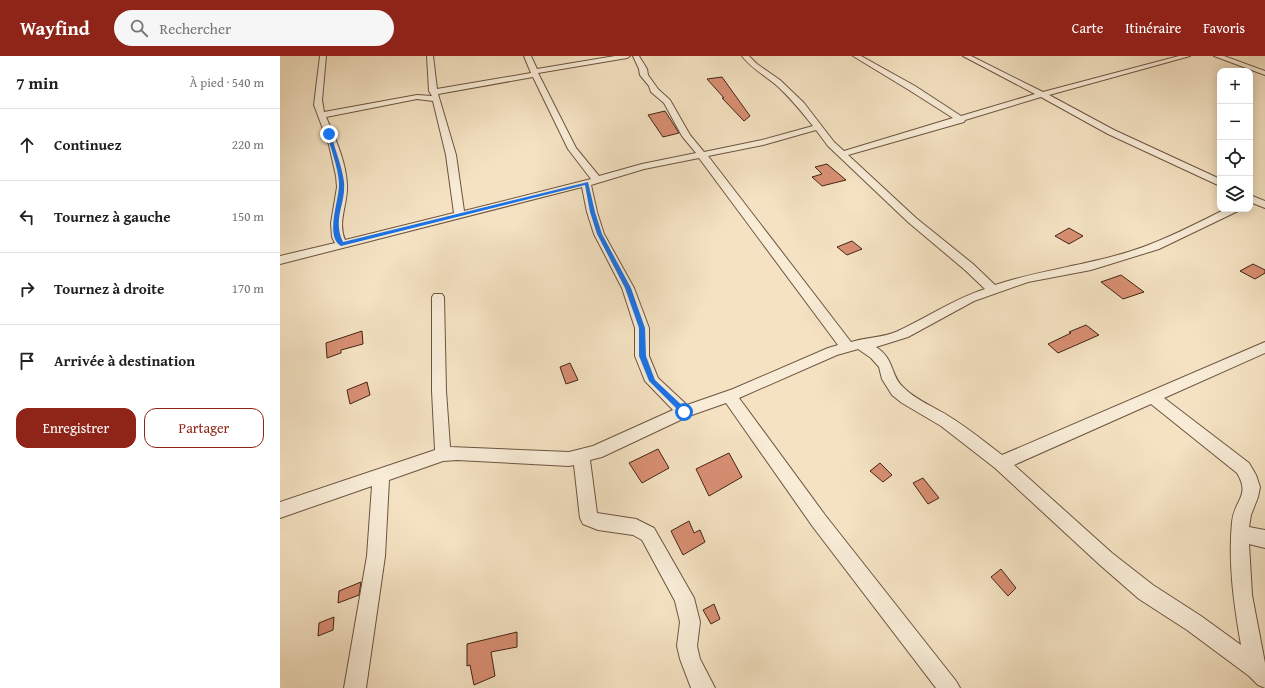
<!DOCTYPE html>
<html lang="fr">
<head>
<meta charset="utf-8">
<style>
  body { margin:0; font-family:"Gentium Book Plus",serif; background:#f6f6f6; color:#202124 }
  .controls { position:absolute; right:12px; top:12px; display:grid; overflow:hidden; border-radius:8px; box-shadow:0 2px 10px #0003 }
  .controls button { width:36px; height:36px; display:grid; place-items:center; padding:0; border:0; border-bottom:1px solid #e0e0e0; background:#fff; color:#202124; font:20px sans-serif }
  .stop { position:absolute; width:12px; height:12px; margin:-9px; border:3px solid #1a73e8; border-radius:50%; background:#fff }
  .stop.end { background:#1a73e8; border-color:#fff; box-shadow:0 1px 4px #0008 }
  .list { margin:0; padding:0; list-style:none }
  h2 { display:flex; justify-content:space-between; align-items:center; height:52px; margin:0; padding:0 16px; font-size:17px }
  h2 small { font-size:13px; font-weight:400; color:#757577 }
  .list li { display:grid; grid-template-columns:26px 1fr auto; gap:12px; align-items:center; box-sizing:border-box; height:72px; padding:0 16px; border-top:1px solid #e0e0e0 }
  .list b { display:block; font-size:15px; white-space:nowrap }
  .list em { font-size:13px; font-style:normal; color:#757577 }
  .actions { display:flex; gap:8px; padding:12px 16px }
  .actions a { flex:1; padding:9px 0; border:1px solid #8f2418; border-radius:12px; text-align:center; font-size:14px; color:#8f2418 }
  .actions .main { background:#8f2418; color:#fff }
  .icon { flex:none; width:22px; height:22px; fill:none; stroke:currentColor; stroke-width:2; stroke-linecap:round; stroke-linejoin:round }
  .map { position:relative; flex:none; width:985px; height:632px; overflow:hidden }
  header { display:flex; align-items:center; gap:24px; box-sizing:border-box; height:56px; padding:0 20px; background:#8f2418; color:#fff }
  header strong { font-size:19px }
  nav { display:flex; gap:22px; margin-inline-start:auto; font-size:14px }
  .search { width:280px; height:36px; background:#f6f6f6; display:flex; align-items:center; gap:10px; box-sizing:border-box; padding:0 14px; border-radius:22px; color:#757577; font-size:15px }
  main { display:flex }
  aside { flex:1; background:#fff }
  .map>svg:first-child { display:block }
</style>
</head>
<body>
<header>
<strong>Wayfind</strong>
<div class="search"><svg class="icon" aria-label="search" viewBox="0 0 24 24"><circle cx="10" cy="10" r="6"/><path d="M15 15l6 6"/></svg>Rechercher</div>
<nav><a>Carte</a><a>Itinéraire</a><a>Favoris</a></nav>
</header>
<main>
<aside>
<h2>7 min<small>À pied · 540 m</small></h2>
<ul class="list">
<li><svg class="icon" aria-label="ahead" viewBox="0 0 24 24"><path d="M12 20V5M6 11l6-6 6 6"/></svg><div><b>Continuez</b></div><em>220 m</em></li>
<li><svg class="icon" aria-label="left" viewBox="0 0 24 24"><path d="M17 20v-9H6M10 6l-5 5 5 5"/></svg><div><b>Tournez à gauche</b></div><em>150 m</em></li>
<li><svg class="icon" aria-label="right" viewBox="0 0 24 24"><path d="M7 20v-9h11M14 6l5 5-5 5"/></svg><div><b>Tournez à droite</b></div><em>170 m</em></li>
<li><svg class="icon" aria-label="arrive" viewBox="0 0 24 24"><path d="M6 21V4h12l-3 4 3 4H6"/></svg><div><b>Arrivée à destination</b></div></li>
</ul>
<div class="actions"><a class="main">Enregistrer</a><a>Partager</a></div>
</aside>
<div class="map">
<svg width="985" height="632" viewBox="0 0 985 632">
  <rect width="100%" height="100%" fill="#f4e2c2"/>
  <filter id="stains"><feTurbulence type="fractalNoise" baseFrequency=".005" numOctaves="4"/><feColorMatrix values="0 0 0 0 .2 0 0 0 0 .09 0 0 0 0 .02 0 0 0 .5 -.17"/></filter>
  <radialGradient id="worn" r=".72"><stop offset=".6" stop-color="#630" stop-opacity="0"/><stop offset="1" stop-color="#630" stop-opacity=".3"/></radialGradient>
  <!-- building -->
  <path fill="#d88f73" stroke="#422415" d="M442,21l28,39 -6,5 -22,-23h2l-17,-19z
    M385,55l14,22 -16,4 -15,-22z
    M547,108l19,16 -24,6 -10,-9 10,-3 -7,-7z
    M789,172l14,8 -14,8 -14,-8z
    M572,185l10,8 -15,6 -10,-8z
    M973,208l12,6v3l-10,6 -15,-8z
    M841,219l23,17 -21,7 -22,-17z
    M806,269l13,10 -41,18 -10,-9 23,-11 -2,-1z
    M82,275l1,13 -22,6v3l-14,5 -1,-15z
    M290,307l8,17 -12,4 -6,-17z
    M87,326l3,13 -20,9 -3,-14z
    M378,393l11,19 -27,15 -13,-20z
    M449,397l13,24 -33,19 -13,-27z
    M600,407l12,12 -9,7 -13,-11z
    M643,422l16,20 -11,6 -15,-21z
    M409,465l5,12 6,-3 5,12 -22,13 -12,-24z
    M721,513l15,19 -8,8 -17,-19z
    M81,526l-2,13 -21,8 1,-12z
    M434,548l6,15 -9,5 -8,-14z
    M54,561l-1,13 -15,6 1,-13z
    M237,576v15l-26,5 4,24 -21,9 -4,-20 -3,1v-22z"/>
  <g fill="none" stroke-linecap="round" stroke-linejoin="round">
    <!-- minor casing -->
    <g stroke="#6e5440" stroke-width="2">
      <path id="minor" d="M40,0h6l-4,44 2,12 93,-17 15,1 -3,-5 -2,-35h6l4,33 94,-16 -7,-17h7l6,13 78,-13h15l-3,2 -89,15 38,75 23,28 43,-12 54,-11 -14,-17 -18,-33 -13,-11 -2,-6 -9,-11 -1,-6 -6,-13h6l8,13 1,6 10,14 12,11 20,35 14,17 58,-12 51,-14c-12,-15 -24,-30 -38,-42 -12,-10 -24,-16 -33,-28h7l8,8 23,16 24,23 30,39 10,9 109,-33 -44,-28 -56,-34h8l54,30 46,30 74,-22 -72,-38h8l72,36 136,-36h11l-141,39 65,35 106,49v7l-112,-52 -67,-37 -76,23 -1,2 -116,33 68,63 57,46 22,21c51,-17 106,-21 156,-41 26,-10 50,-23 75,-35h13l-1,2 -79,38 -68,21 -63,12 -54,19 -66,36 -32,10c19,12 14,28 27,40 12,13 32,20 47,30 18,11 35,25 52,38l263,-113v11l-101,45 85,65 7,12 4,12 -2,10 -7,18 -2,12 16,3v18l-16,-4 3,51 13,68v25l-7,-3 -9,-9 -62,-46 -48,-31 -39,-34 -105,-97 -54,-42 -39,-23 -10,-8 -10,-16 -3,-12 -8,-9 -13,-9 -21,6 -98,43 86,117 131,166 4,7h-24l-123,-161 -87,-124 -37,13 -87,41 -12,3 7,53 39,6 18,9 40,70 6,24 -3,24 3,13 15,29h-24l-11,-29 -3,-13 3,-24 -5,-21 -33,-61 -9,-5 -35,-5 -15,-6 -3,-6 -6,-53 -5,1 -112,-6 -14,1 -54,19 -4,76 -19,132h-22l23,-132 5,-70 -92,32v-16l155,-52 -3,-59v-94l2,-3h8l2,3 2,94 4,56 119,5 24,-6 80,-36 -28,-29 -10,-25v-28l-13,-40 -28,-54 -7,-22 -5,-25 -302,77v-8l55,-13 -3,-6 -1,-14 6,-36 -1,-11 -7,-31 -15,-40zM253,21l35,72 23,30 -127,32 -8,-56 -18,-61zM137,43l16,2 13,54 8,58 -109,27c-8,-18 3,-36 2,-55 -1,-24 -12,-47 -21,-68zM536,74l12,16 80,76 57,48 20,19c-31,10 -57,28 -87,42 -15,7 -31,6 -47,11l-143,-186 55,-11zM419,102l139,187 -10,3 -95,41 -46,16 -29,-27 -9,-22v-28l-15,-40 -30,-54 -7,-22 -6,-27 53,-16zM871,348l86,69c14,23 -3,27 -5,49 -4,41 2,83 9,123l-40,-29 -48,-31 -41,-32 -98,-88z
        M934,0h10l41,15v4z
        M970,139l15,6v7l-15,-6z"/>
    </g>
    <!-- minor -->
    <use href="#minor" fill="#f8ecd7" fill-rule="evenodd"/>
  </g>
  <!-- route -->
  <path fill="#1a73e8" d="M49,77l2,1c4,16 11,32 13,48 2,23 -12,37 -1,60l245,-60 7,30 7,22 29,54 14,40 1,28 9,24 32,30v4h-5l-33,-33 -10,-25v-28l-14,-40 -28,-54 -7,-22 -5,-27 -244,61c-17,-10 -1,-47 -2,-63 -1,-16 -8,-33 -12,-49z"/>
  <rect width="100%" height="100%" filter="url(#stains)"/>
  <rect width="100%" height="100%" fill="url(#worn)"/>
</svg>
<div class="controls">
<button>+</button>
<button>−</button>
<button><svg class="icon" aria-label="locate" viewBox="0 0 24 24"><circle cx="12" cy="12" r="6"/><path d="M12 2v4M12 18v4M2 12h4M18 12h4"/></svg></button>
<button><svg class="icon" aria-label="layers" viewBox="0 0 24 24"><path d="M12 4l9 5-9 5-9-5zM3 14l9 5 9-5"/></svg></button>
</div>
<div class="stop" style="left:404px;top:356px"></div>
<div class="stop end" style="left:49px;top:78px"></div>
</div>
</main>
</body>
</html>
